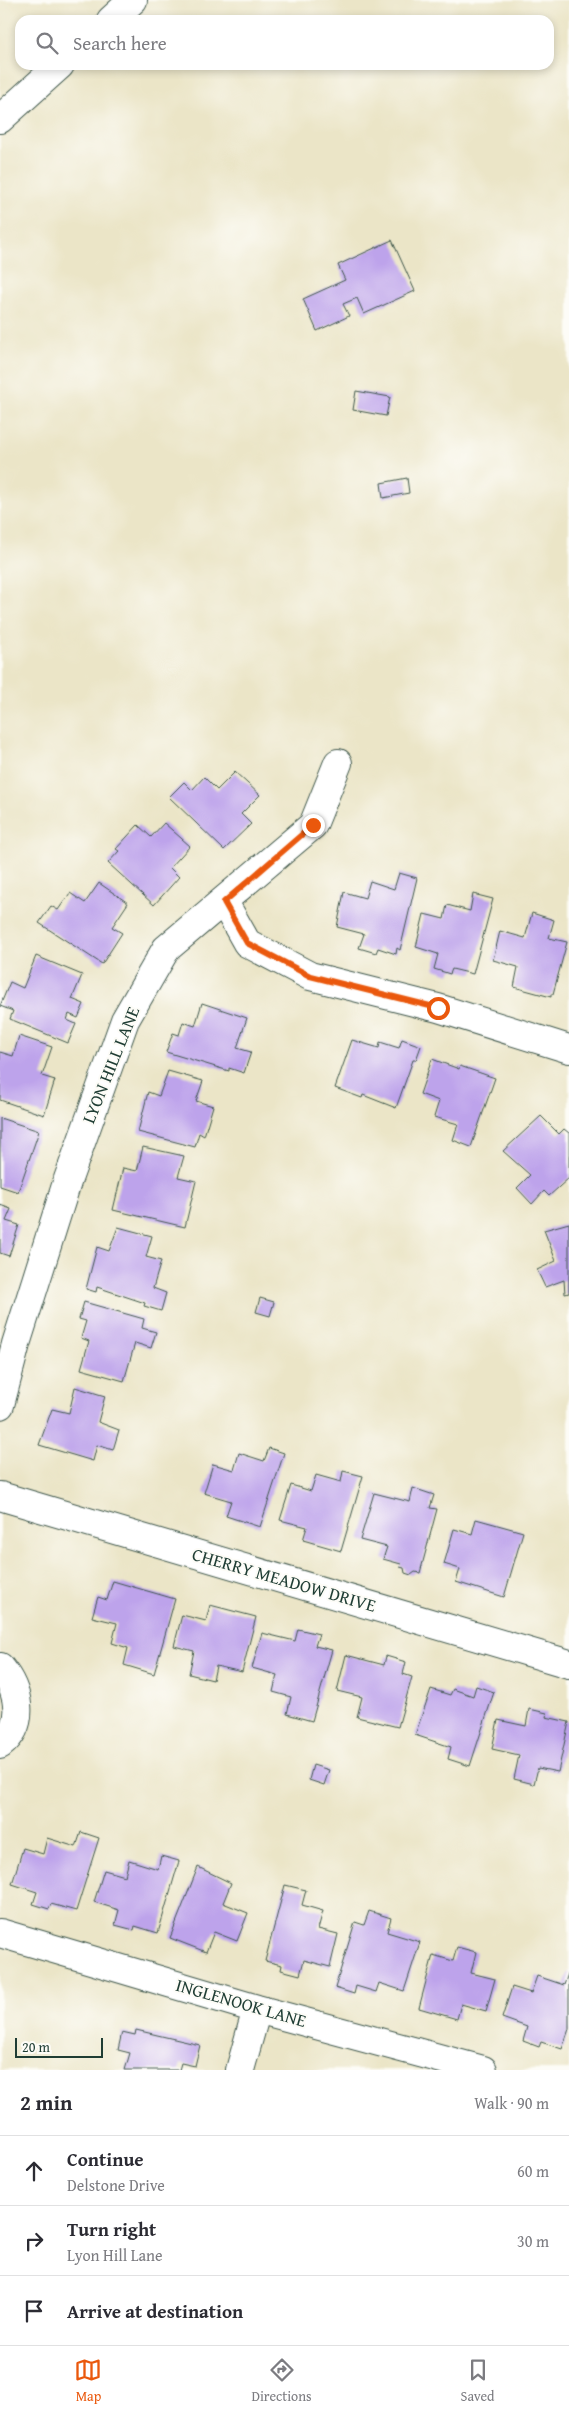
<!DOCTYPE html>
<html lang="en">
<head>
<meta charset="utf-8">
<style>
  body { margin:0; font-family:"Gentium Book Plus",serif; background:#f2f2f3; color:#2b2b33 }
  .scale { position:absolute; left:15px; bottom:12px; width:88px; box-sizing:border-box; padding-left:5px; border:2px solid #1f3d34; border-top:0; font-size:14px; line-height:18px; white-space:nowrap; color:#1f3d34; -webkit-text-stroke:4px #fdfcf7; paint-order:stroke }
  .stop { position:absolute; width:15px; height:15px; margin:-11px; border:4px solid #ea580c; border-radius:50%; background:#fff }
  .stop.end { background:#ea580c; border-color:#fff; box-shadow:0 1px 5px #0008 }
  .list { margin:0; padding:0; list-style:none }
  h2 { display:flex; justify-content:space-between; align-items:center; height:65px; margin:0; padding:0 20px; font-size:21px }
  h2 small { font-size:16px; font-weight:400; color:#7c7c81 }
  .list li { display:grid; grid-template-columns:32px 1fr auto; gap:15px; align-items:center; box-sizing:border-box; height:70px; padding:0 20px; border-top:1px solid #e1e1e2 }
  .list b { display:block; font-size:19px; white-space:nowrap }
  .list p { margin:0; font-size:16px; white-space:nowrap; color:#7c7c81 }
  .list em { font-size:16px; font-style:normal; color:#7c7c81 }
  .icon { flex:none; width:28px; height:28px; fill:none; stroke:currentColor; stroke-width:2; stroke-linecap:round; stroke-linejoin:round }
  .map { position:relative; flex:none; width:569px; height:2070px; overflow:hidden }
  .search { position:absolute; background:#fff; box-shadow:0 2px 8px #0003; left:15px; right:15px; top:15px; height:55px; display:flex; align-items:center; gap:12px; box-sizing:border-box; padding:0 18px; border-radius:15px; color:#7c7c81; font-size:19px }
  .sheet { height:275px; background:#fff }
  nav { display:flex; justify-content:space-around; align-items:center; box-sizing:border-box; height:70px; border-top:1px solid #e1e1e2; background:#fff; font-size:14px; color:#7c7c81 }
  nav a { display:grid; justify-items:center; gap:2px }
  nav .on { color:#ea580c }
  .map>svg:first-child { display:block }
</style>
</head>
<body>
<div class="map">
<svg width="569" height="2070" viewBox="0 0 569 2070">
  <rect width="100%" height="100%" fill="#fdfcf7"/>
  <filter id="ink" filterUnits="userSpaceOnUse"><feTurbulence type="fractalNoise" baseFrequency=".02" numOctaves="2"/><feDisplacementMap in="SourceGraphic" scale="10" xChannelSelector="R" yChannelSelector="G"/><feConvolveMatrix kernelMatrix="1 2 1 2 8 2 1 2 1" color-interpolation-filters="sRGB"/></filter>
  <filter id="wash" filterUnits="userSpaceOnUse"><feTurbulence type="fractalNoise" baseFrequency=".0096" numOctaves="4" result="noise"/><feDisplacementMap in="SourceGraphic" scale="20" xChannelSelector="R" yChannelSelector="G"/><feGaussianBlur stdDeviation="1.12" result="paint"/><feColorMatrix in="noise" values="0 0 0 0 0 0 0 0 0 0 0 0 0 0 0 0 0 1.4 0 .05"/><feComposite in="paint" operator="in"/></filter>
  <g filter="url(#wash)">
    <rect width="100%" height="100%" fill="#ebe5c7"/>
    <g id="blocks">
      <!-- building -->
      <path fill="#bda3eb" d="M392,240l23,51 -51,23 -7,-16 -14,6 6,12 -32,15 -14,-32 42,-19 -7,-15z
        M356,391l34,6 -4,19 -33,-6z
        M407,478l2,15 -26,5 -2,-15z
        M235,772l25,23 -19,19 10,10 -27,26 -55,-53 15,-15 8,8 12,-13 13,13z
        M164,823l26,23 -20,22 9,9 -25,28 -46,-42 11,-12 -3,-2 22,-24 13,12z
        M399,873l18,5 -17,72 -3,-2 -1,6 -18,-6 -2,5 -17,-5 5,-14 -27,-7 7,-35 21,6 5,-17 24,8z
        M99,883l29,20 -16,24 10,6 -20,31 -63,-41 12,-17 7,4 12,-17 15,10z
        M473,894l20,5 -20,75 -21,-5 -2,5 -16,-5 4,-15 -22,-7 8,-33 20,5 3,-14 23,6z
        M532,913l22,7 -5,18 18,4 -14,52h-2v3l-37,-10 4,-20 -25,-7 7,-29 25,7z
        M36,956l46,19 -10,24 12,5 -6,14 -9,-4 -2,6 9,4 -8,19 -58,-24 3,-8 -13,-5 10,-24 13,6z
        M202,1003l45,15 -10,30 14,4 -7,21 -15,-5v3l-63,-19 7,-19 6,2 4,-13 12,4z
        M19,1036l33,11 -10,29 13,4 -11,35 -44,-15v-48l13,4z
        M402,1039l19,7 -5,14h-3l-17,48 -33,-13 -1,3 -27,-10 17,-48 27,8 1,-6 19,6z
        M432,1059l27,10 1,-3 35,12 -24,69 -18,-7 5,-16 -24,-7 5,-16 -19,-7z
        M168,1071l35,10 -7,20 17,5 -9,30 -5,-3 -4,14 -57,-15 10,-40 11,4z
        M541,1116l18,18 5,-5 5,4v45l-20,18 -5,-5 -12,13 -15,-16 13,-13 -27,-24z
        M0,1118l39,13 -21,61 -18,-6z
        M143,1147l41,9 -6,21 18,4 -11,46 -72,-17 10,-42 14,3z
        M0,1205l11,4 -5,12 13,4 -10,31 -9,-3z
        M569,1223v70l-4,1 -1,-14 -19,7 -8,-17 19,-9 -12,-31z
        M118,1227l34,9 -6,21 15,4 -8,27 13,5 -5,18 -17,-5 1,-3 -48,-16 -1,5 -10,-3 11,-42 12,4z
        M260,1298l14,4 -4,14 -14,-4z
        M84,1302l60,17 -2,9 14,4 -5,16 -16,-5 -11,38 -43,-12 8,-28 -8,-3 5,-17 -7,-2z
        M75,1387l30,9 -7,26 21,8 -6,20 -16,-5 -4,16 -54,-16 13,-36 17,4z
        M269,1448l15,5 -24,74 -34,-11 5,-15 -27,-8 9,-29 21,6 5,-17 25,8z
        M343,1471l20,5 -22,75 -38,-11 4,-13 -27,-7 11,-35 20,6 5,-16 25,7z
        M413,1488l21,7 -4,13 7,1 -17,64 -5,-1 -4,3 -6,-2 -1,-5 -4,-1 1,-3 -18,-5 4,-12 -27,-7 14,-47 36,9z
        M476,1519l47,13 -19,65 -48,-15 4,-13 -16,-5 10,-35 18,5z
        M113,1581l62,18 -21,75 -30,-9 4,-17 -16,-5 5,-20 -25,-6 6,-20 9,3z
        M210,1605l46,12 -14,55 -26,-6 -3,14 -24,-6 5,-23 -20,-5 8,-31 24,6z
        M298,1629l21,5 -4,12 17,4 -20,71 -25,-7 4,-17 -18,-5 4,-17 -25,-7 10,-35 33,8z
        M346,1655l38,10 2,-9 20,6 -3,12 9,3 -14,50 -41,-10 5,-20 -25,-6z
        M476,1686l18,6 -24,74 -22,-7 3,-12 -36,-12 16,-46 19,6 3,-6 20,7z
        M529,1709l18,4 -1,4 23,5 -11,50 -20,-4 -4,16 -20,-5 5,-24 -27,-6 6,-29 28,6z
        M313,1765l16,5 -5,15 -15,-5z
        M81,1832l18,6 -23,73 -25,-7 -2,5 -16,-5 4,-12 -25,-8 11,-36 20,6 4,-16 29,9z
        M161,1856l18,5 -21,72 -23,-7 -1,4 -19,-5 4,-15 -25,-8 10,-32 21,6 4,-16 29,9z
        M198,1867l33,16 -8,20 25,10 -11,28 -23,-9 -8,20 -36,-14z
        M285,1885l21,5 -4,15 21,6 -5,18 20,5 -8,33 -26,-7 -4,15 -19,-5 1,-5 -17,-4z
        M369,1911l22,7 -4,14 33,10 -16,49 -25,-8 -3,9 -20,-6 -2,8 -19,-6 20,-66 9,3z
        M457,1947l19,5 -5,21 24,6 -9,32 -25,-7 -4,15 -38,-11 14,-53 20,6z
        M569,1971v58l-7,20 -21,-7 -2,5 -16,-6 4,-14 -25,-9 10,-31 19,6 6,-17 27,9z
        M136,2030l64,15 -5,21 -14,-3 -2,7h-54l5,-17 -12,-3 4,-18 13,3z"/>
    </g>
  </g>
  <g filter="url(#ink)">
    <use href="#blocks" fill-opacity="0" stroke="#3e564a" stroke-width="1"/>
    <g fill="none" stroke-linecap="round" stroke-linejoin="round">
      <!-- minor casing -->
      <g stroke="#3e564a" stroke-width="30">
        <path id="minor" d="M111,20l22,-20
          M0,119l60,-54
          M224,902l23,41 63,33 128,32 131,41
          M0,1405l16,-61 52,-165 57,-159 41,-71 147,-124 25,-62
          M0,1496l569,168
          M0,1667c19,23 27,57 0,78
          M0,1933l257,76 226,61
          M240,2070l17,-61"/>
      </g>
      <!-- minor -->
      <use href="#minor" stroke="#fff" stroke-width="28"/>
    </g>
  </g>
  <g fill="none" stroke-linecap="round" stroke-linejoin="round" filter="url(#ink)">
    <!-- route -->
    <path stroke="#ea580c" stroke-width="6" d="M313,825l-89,77 23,41 63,33 128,32"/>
  </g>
  <g text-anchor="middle" stroke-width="4" stroke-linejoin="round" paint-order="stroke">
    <!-- street labels -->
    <g font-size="18" fill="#1f3d34" stroke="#fdfcf7">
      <text transform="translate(111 1065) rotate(-68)" y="6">LYON HILL LANE</text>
      <text transform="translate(284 1580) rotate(16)" y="6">CHERRY MEADOW DRIVE</text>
      <text transform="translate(241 2003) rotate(16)" y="6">INGLENOOK LANE</text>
    </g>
  </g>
</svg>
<div class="scale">20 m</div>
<div class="stop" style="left:438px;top:1008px"></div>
<div class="stop end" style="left:313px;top:825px"></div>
<div class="search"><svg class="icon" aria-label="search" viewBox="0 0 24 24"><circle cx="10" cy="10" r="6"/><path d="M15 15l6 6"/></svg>Search here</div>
</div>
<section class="sheet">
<h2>2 min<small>Walk · 90 m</small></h2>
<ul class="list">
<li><svg class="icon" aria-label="ahead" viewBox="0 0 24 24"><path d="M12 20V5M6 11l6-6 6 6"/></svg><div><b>Continue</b><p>Delstone Drive</p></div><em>60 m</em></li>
<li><svg class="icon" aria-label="right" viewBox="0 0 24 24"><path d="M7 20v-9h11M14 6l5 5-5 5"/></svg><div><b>Turn right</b><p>Lyon Hill Lane</p></div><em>30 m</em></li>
<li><svg class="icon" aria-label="arrive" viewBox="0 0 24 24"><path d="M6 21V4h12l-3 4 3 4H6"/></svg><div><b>Arrive at destination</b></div></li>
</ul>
</section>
<nav>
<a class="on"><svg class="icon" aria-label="map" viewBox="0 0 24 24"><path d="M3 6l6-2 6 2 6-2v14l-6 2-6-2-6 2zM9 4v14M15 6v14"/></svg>Map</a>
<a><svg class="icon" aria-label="directions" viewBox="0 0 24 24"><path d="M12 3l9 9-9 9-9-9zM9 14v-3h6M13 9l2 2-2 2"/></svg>Directions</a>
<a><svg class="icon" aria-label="saved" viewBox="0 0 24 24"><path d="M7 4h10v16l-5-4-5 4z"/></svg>Saved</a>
</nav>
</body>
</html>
